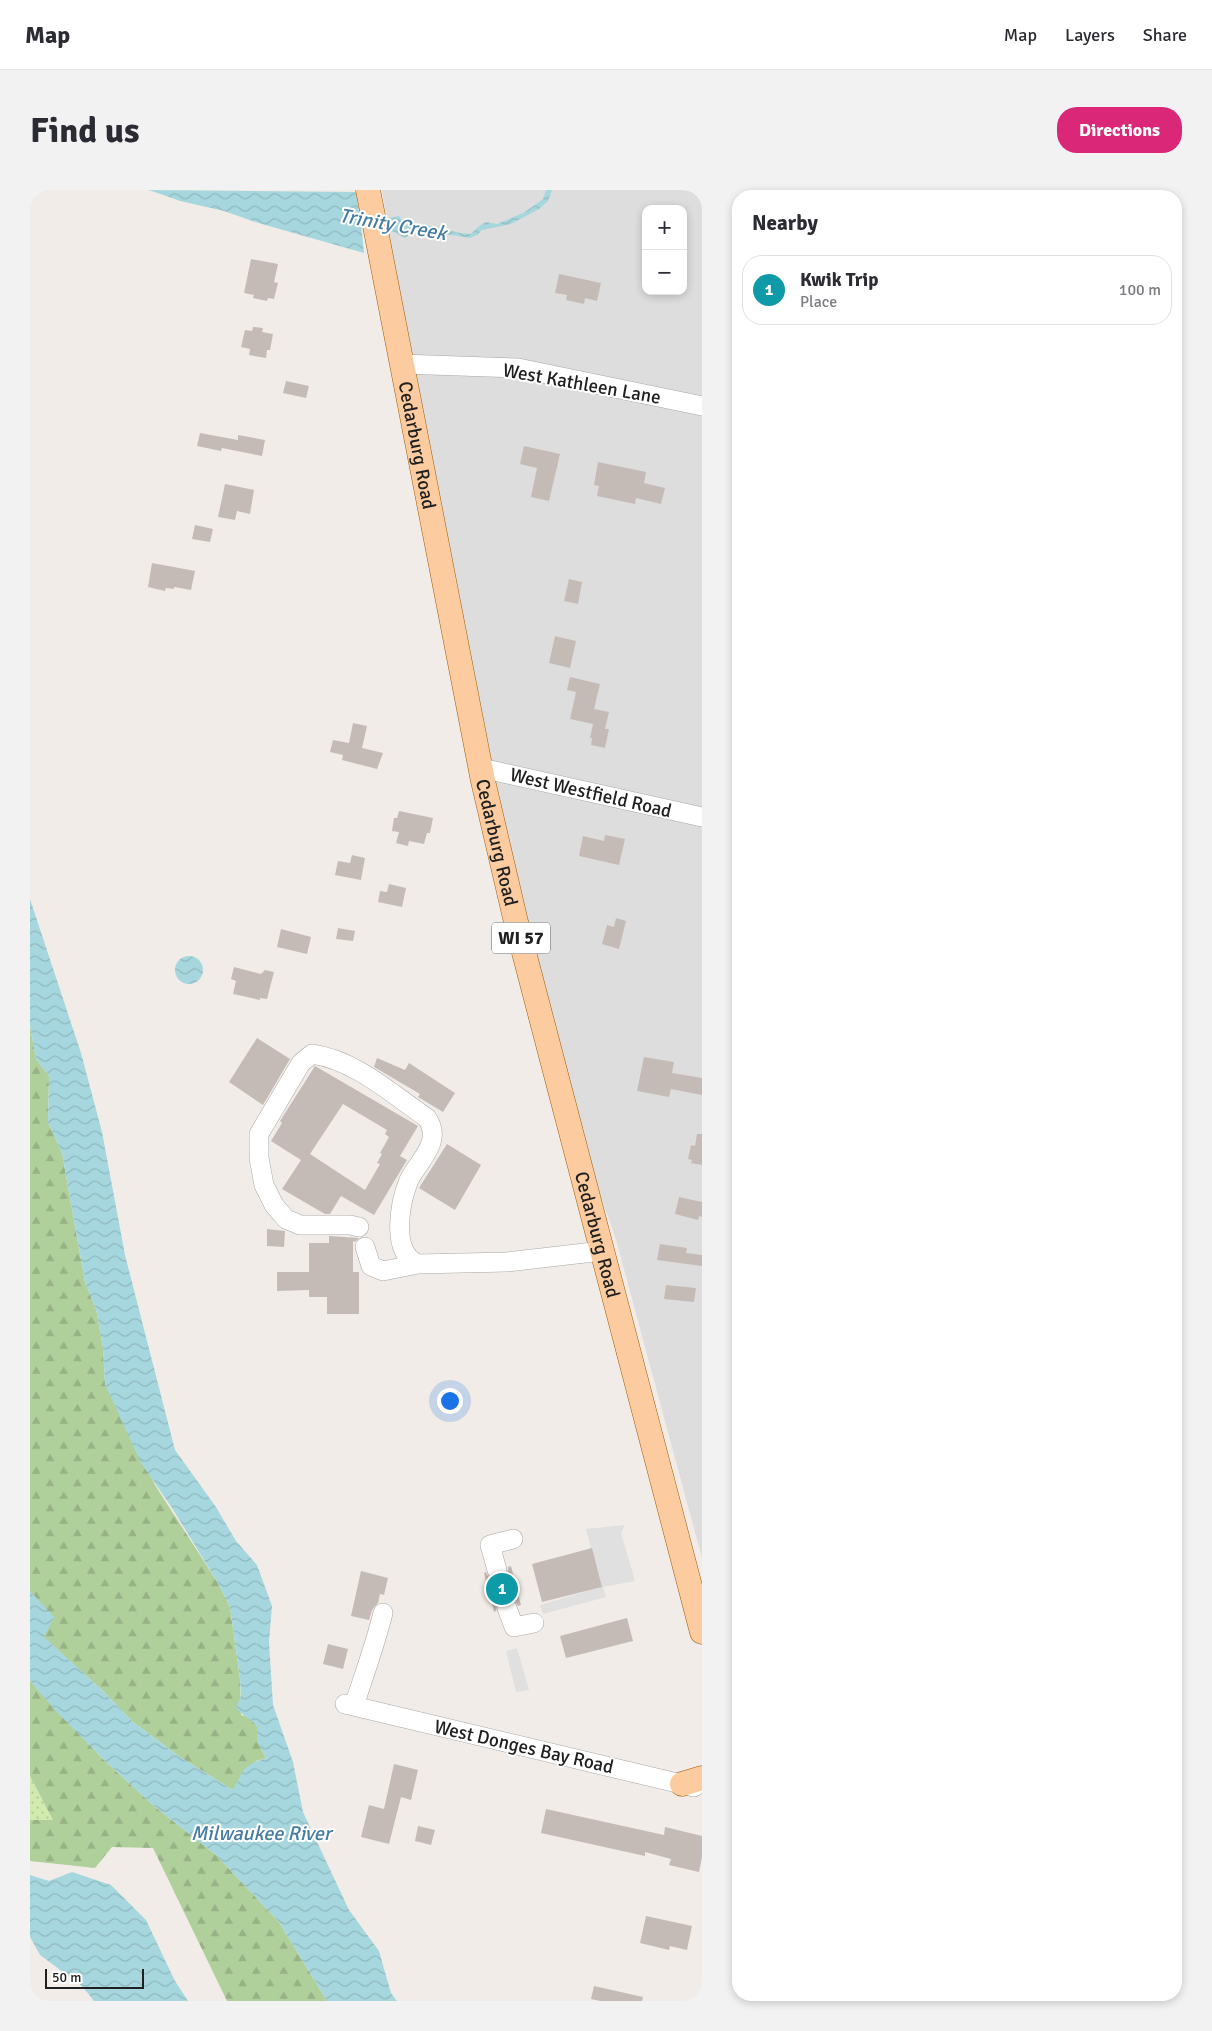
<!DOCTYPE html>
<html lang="en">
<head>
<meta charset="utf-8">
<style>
  body { margin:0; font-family:Signika,sans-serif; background:#f2f2f3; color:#2b2b33 }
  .controls { position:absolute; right:15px; top:15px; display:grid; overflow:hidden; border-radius:10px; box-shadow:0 2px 8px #0003 }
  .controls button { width:45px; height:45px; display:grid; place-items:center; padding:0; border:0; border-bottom:1px solid #e1e1e2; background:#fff; color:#2b2b33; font:25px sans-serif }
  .scale { position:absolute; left:15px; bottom:12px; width:99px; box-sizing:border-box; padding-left:5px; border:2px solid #202020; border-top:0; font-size:14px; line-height:18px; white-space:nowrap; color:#202020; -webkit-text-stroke:4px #fff; paint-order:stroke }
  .you { position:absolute; left:419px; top:1210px; width:18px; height:18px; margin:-12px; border:4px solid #fff; border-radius:50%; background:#1a73e8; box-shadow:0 0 0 8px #1a73e833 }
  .badge { display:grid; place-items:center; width:32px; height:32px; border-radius:50%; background:#db2777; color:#fff; font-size:16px; font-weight:700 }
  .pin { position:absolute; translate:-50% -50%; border:2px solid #fff; box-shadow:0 1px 5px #0006 }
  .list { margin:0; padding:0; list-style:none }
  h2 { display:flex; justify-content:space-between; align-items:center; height:65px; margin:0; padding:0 20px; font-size:21px }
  h2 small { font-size:16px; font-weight:400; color:#7c7c81 }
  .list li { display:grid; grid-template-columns:32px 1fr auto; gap:15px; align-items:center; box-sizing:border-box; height:70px; margin:0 10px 10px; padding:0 10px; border:1px solid #e1e1e2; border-radius:20px }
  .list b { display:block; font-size:19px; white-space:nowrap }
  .list p { margin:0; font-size:16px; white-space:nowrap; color:#7c7c81 }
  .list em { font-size:16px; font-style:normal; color:#7c7c81 }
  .map { position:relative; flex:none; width:672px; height:1811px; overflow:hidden; border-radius:20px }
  header { display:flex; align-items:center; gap:30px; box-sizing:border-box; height:70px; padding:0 25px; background:#fff; border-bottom:1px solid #e1e1e2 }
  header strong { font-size:24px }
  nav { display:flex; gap:28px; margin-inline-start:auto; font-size:18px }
  .intro { display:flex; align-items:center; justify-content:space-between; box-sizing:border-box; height:120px; padding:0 30px }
  h1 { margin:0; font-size:35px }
  .button { padding:12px 22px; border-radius:20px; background:#db2777; color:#fff; font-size:18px; font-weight:700 }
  main { display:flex; gap:30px; padding:0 30px }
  aside { flex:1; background:#fff; border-radius:20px; box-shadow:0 2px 8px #0003 }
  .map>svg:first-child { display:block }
</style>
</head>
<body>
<header>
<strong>Map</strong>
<nav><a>Map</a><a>Layers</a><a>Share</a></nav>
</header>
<div class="intro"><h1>Find us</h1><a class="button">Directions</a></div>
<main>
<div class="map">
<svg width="672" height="1811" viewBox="0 0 672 1811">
  <defs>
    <pattern id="grass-dots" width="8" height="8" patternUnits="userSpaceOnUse" patternTransform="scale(1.25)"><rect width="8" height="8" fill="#d1eaad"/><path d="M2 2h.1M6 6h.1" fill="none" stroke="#b3c895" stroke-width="1.8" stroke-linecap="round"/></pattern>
    <pattern id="forest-firs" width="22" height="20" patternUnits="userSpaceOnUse" patternTransform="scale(1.25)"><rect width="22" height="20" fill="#b0d09b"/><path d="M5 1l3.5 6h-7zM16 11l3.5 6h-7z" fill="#97b285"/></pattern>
    <pattern id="water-waves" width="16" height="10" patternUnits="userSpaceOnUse" patternTransform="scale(1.25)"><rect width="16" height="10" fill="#a7d7de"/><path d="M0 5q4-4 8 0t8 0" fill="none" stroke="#8fb8be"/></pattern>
  </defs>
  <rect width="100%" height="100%" fill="#f1ece7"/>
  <!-- residential -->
  <path fill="#dedddd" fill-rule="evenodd" d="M352,0h320v1368l-87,-322 -59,-162 -40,-152 -116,-620zM616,19h37v82h-37z"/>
  <!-- grass -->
  <path fill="url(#grass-dots)" d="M0,1586l23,44h-23z"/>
  <!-- forest -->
  <path fill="url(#forest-firs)" d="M0,836l6,33 13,17 -1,46 14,31 23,129 11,27 7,38 2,37 50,101 63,98 12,24 10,71 1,37 9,3 7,8v15l9,17 -10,3 -23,29 -53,-33 -47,-35 -31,-32 -59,-53 -13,-46z
    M0,1491l73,78 51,47 62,49 63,67 48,79h-100l-74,-153 -41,-1 -17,21 -65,-7v-41h23l-23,-44z"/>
  <!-- parking -->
  <path fill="#e0e0e0" d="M595,1335l-4,8 14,48 -32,6 3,10 -63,17 -3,-9 61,-18 -15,-58z
    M487,1458l12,42 -13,2 -10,-41z"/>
  <!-- water -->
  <path fill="url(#water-waves)" d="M119,0l207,2 3,20 30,6 10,-2 5,8 27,2 29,7 11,1 8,-8 7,-4 11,2 28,-12 18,-13 3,-9h6l-4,11 -9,8 -28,15 -29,6 -5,5 -7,3 -37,-6 -19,-1 -9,7 -13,-7 -31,-7 3,29 -109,-31 -31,-11 -44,-10z
    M0,709l51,154 21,79 23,123 50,195 41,57 20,34 21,24 15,41 -3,36 4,63 20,57 10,50 46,98 30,41 12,42 6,8h-70l-48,-79 -63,-67 -62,-49 -51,-47 -47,-48 -26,-30v-90l24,26 -10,20 58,53 31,32 47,35 53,33c11,-21 9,-24 33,-32l-9,-17v-15c-7,-8 -15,-10 -21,-18l5,-12 -1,-18 -10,-71 -12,-24 -46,-75 -31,-45 -36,-79 -2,-37 -7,-38 -11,-27 -23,-129 -14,-31 1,-46 -13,-17 -6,-33z
    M145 780a14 14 0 1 1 28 0a14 14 0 1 1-28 0Z
    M42,1682l39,13 35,35 29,61 13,20h-94l-12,-15 -42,-31 -10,-18v-62l19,6z"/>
  <!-- building -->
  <path fill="#c5bbb6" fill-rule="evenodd" d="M221,69l27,5 -4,18 4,1 -4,16 -6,-1 -1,3 -14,-3 1,-3 -10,-2z
    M529,84l42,9 -4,18 -12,-3 -1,6 -18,-4 1,-5 -12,-2z
    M223,137l10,1 -1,4 11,2 -3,16h-3l-1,8 -17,-3 1,-6 -9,-2 4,-17 7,1z
    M256,191l23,5 -3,12 -23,-5z
    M170,243l38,7v-5l27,5 -3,16 -40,-8 -1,3 -24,-5z
    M494,256l36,8 -11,47 -18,-4 6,-29 -17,-4z
    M568,272l48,10 -2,11 21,5 -4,16 -25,-6 -1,6 -38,-8 2,-10 -5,-1z
    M195,294l29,6 -4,24 -13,-3 -2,9 -17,-3z
    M165,335l18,4 -3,13 -18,-3z
    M122,373l43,8 -4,19 -17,-3v2l-8,-1 -1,3 -17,-4z
    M539,389l13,3 -4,22 -14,-3z
    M525,446l21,5 -6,27 -21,-5z
    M540,487l30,7 -6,25 15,3 -4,17h4l-4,19 -14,-3 1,-7h-2l3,-14 -23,-5 6,-27 -9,-2z
    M323,533l14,3 -5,22 21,5 -6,16 -35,-9 1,-5 -13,-3 3,-12 16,3z
    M369,621l34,7 -3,15h-3l-3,11 -15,-3 -1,5 -12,-3 3,-11 -7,-1 2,-13h3z
    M575,645l20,4 -6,26 -40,-9 4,-20 21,5z
    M322,665l13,3 -4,22 -26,-5 3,-14 12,2z
    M359,694l17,4 -4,19 -24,-5 2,-11 7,1z
    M586,728l10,3 -7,28 -17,-5 5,-19 7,2z
    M308,738l17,3 -2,10 -17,-2z
    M251,739l30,8 -4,17 -30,-7z
    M204,777l27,7 4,-4 9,2 -7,27 -7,-1v2l-27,-6 3,-13 -5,-2z
    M227,848l33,21 -27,46 -34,-23z
    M614,867l30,5 -2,11 30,5v17l-31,-6 -2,8 -32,-6z
    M347,868l28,12 4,-7 46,30 -12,19 -25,-15 2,-3 -46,-27z
    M285,876l103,60 -18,30 7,4 -33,55 -33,-19 -11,18h-5l-43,-25 19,-29 -30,-19 11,-18 -2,-2zM313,914l44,26 -2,4 4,3 -9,16 2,1 -5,9 3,1 -15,26 -55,-36z
    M667,944h5v31l-11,-2 1,-3 -4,-1 3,-14 4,1z
    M417,954l34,21 -26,45 -36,-22z
    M649,1007l23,5v15l-3,-1 -1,4 -23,-6z
    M237,1039l18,2 -1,16 -17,-1z
    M299,1046l30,2 -4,4 -2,-1v31h6v42h-32v-17h-18v-7l-32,1v-19h32v-29h20z
    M630,1054l27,4 -1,5 16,2v11l-45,-6z
    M636,1095l30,3 -2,14 -30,-3z
    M562,1358l10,39 -60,15 -10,-38z
    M481,1376l10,39 -3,1 -3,-6 -6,-3h-5l-6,4 -2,10 -2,1 -10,-39 2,-1 3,6 5,3h6l5,-4 3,-5v-5z
    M331,1381l27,7 -4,17 -4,-1 -2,9 -6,7 -3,10 -18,-4z
    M597,1428l6,23 -67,17 -6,-22z
    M298,1454l20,5 -5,20 -20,-5z
    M364,1574l24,6 -7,30 -10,-3 -12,47 -28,-7 8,-32 15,4z
    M516,1619l118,26 1,-8 37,9v21l-3,15 -30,-7 2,-6 -26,-7v4l-104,-23z
    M388,1636l17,4 -4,15 -16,-4z
    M616,1726l46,10 -5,24 -17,-4 -1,4 -29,-7z
    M564,1796l49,11 -1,4h-42l-9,-2z"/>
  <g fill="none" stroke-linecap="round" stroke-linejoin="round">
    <!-- minor-tunnel -->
    <path stroke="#c7c3bf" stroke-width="19" stroke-dasharray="19 9" stroke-linecap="butt" d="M467,1380l10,38"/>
    <!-- minor casing -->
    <g stroke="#a7a7a7" stroke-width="20">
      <path id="minor" d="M371,174l117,4 184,38
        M451,578l221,49
        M329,1037l-9,-2h-50l-14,-6 -12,-14 -10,-20 -5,-27v-24l42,-71 11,-9c43,6 80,40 115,64 16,24 -8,42 -18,62 -9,22 -19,73 9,84l-35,7 -12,-5 -6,-19
        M388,1074l89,-2 95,-11
        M467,1380l-7,-25 23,-6
        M477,1418l7,19 20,-4
        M315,1514l349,83
        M324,1516c10,-31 21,-61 29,-93"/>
    </g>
    <!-- major casing -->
    <g stroke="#9c5a00" stroke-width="25">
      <g id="major">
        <path id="s1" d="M338,0l115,591 33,141 186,710"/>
        <path d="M652,1594l20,-6"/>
      </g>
    </g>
    <!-- minor -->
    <use href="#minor" stroke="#fff" stroke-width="19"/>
    <!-- major -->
    <use href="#major" stroke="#fccca0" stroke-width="24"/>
  </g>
  <g text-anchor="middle" stroke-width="4" stroke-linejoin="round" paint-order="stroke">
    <!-- shield labels -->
    <rect fill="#fff" stroke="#636363" stroke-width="1" x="462" y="732.5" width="58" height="31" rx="4"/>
    <g font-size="18" font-weight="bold" fill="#202020">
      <text x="491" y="754">WI 57</text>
    </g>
    <!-- street labels -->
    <g font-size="19" fill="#202020" stroke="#fff">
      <text transform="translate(552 193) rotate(10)" y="7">West Kathleen Lane</text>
      <text dy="7" stroke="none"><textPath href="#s1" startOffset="260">Cedarburg Road</textPath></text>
      <text transform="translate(561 602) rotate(13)" y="7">West Westfield Road</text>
      <text dy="7" stroke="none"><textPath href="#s1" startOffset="665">Cedarburg Road</textPath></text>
      <text dy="7" stroke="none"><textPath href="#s1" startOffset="1070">Cedarburg Road</textPath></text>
      <text transform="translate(494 1556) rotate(13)" y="7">West Donges Bay Road</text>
    </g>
    <!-- water labels -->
    <g font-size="20" font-style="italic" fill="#457ca1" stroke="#fff">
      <text transform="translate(363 34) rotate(10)" y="7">Trinity Creek</text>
      <text x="231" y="1650">Milwaukee River</text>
    </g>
  </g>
</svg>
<div class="controls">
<button>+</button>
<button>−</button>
</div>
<div class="scale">50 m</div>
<div class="you"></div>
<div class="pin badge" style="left:472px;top:1399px;background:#0f9aa8">1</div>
</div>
<aside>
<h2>Nearby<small></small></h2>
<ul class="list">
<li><span class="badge" style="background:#0f9aa8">1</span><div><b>Kwik Trip</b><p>Place</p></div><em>100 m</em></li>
</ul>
</aside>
</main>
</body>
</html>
